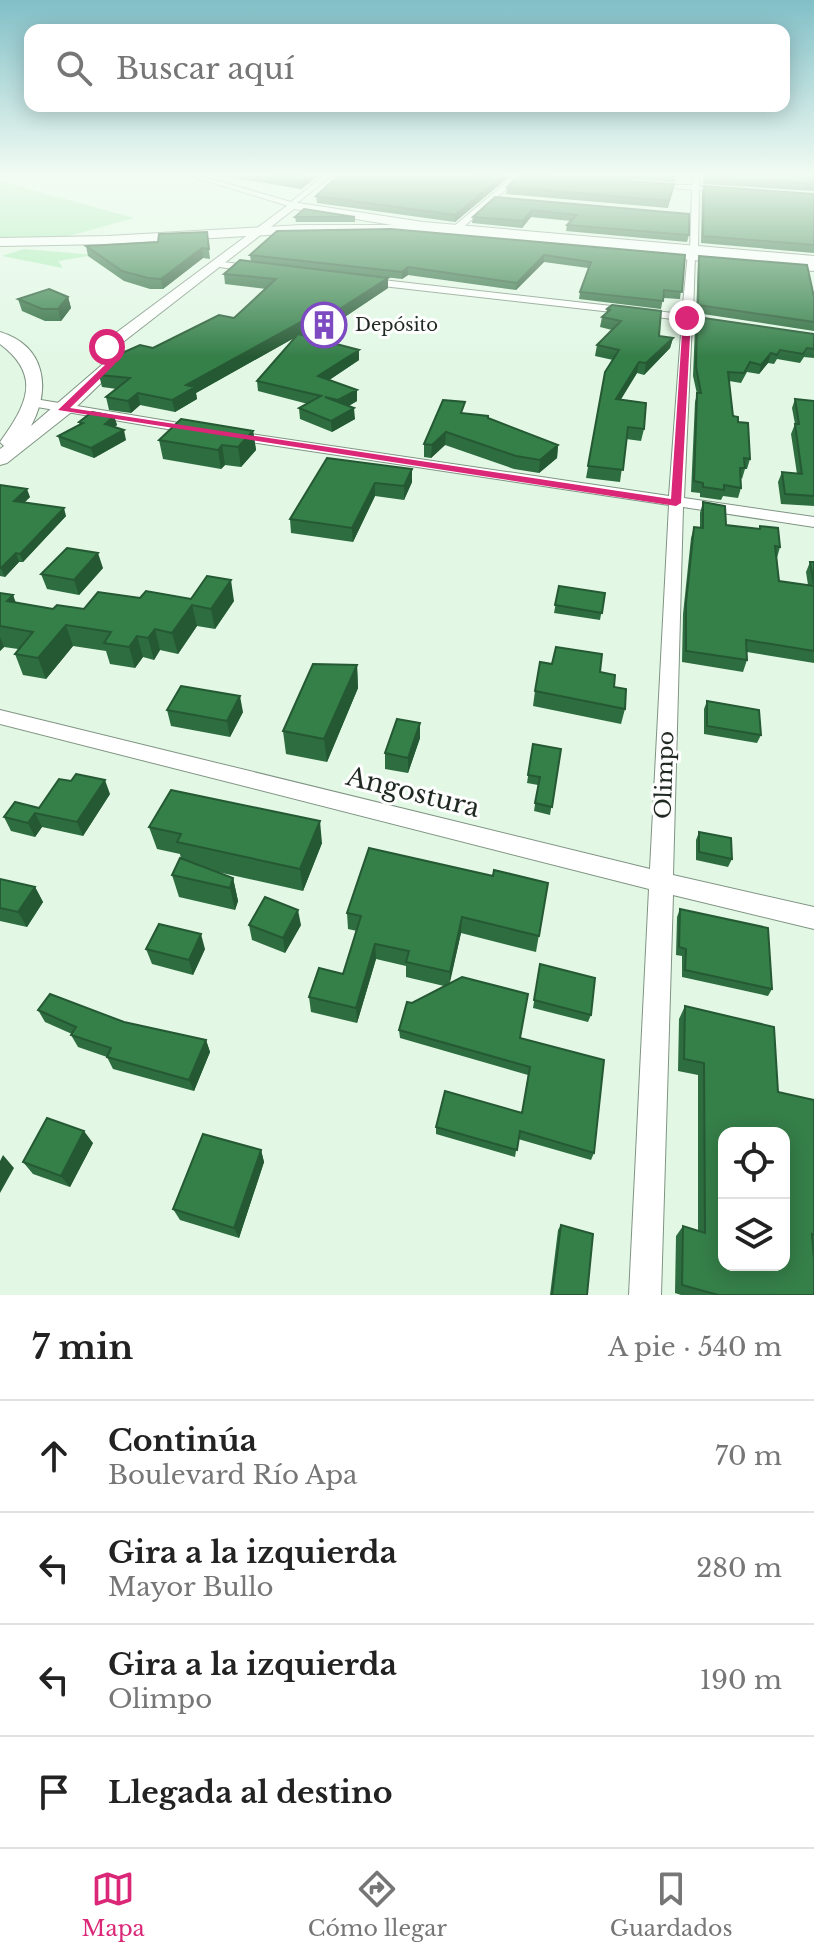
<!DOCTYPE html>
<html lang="es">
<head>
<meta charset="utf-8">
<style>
  body { margin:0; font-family:"Libre Baskerville",serif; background:#f6f6f6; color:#222 }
  .controls { position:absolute; right:24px; bottom:24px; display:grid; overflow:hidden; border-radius:16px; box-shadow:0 4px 20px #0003 }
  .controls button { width:72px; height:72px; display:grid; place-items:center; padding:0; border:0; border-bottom:2px solid #e0e0e0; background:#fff; color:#222; font:40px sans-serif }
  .stop { position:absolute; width:24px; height:24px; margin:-18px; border:6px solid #db2777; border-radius:50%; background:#fff }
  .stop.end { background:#db2777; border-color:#fff; box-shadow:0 2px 8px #0008 }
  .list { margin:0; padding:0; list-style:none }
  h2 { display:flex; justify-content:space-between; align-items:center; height:104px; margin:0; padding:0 32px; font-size:34px }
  h2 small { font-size:26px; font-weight:400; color:#767676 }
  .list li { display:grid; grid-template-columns:52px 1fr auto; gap:24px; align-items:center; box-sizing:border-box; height:112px; padding:0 32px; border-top:2px solid #e0e0e0 }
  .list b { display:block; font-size:30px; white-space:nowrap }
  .list p { margin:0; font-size:26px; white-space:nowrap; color:#767676 }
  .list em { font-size:26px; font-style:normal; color:#767676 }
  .icon { flex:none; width:44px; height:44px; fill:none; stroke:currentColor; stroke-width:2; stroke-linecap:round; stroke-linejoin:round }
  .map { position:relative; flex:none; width:814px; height:1295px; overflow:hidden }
  .search { position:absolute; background:#fff; box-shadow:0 4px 20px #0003; left:24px; right:24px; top:24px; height:88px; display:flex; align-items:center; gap:20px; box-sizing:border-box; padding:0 28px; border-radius:16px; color:#767676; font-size:30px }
  .sheet { height:552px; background:#fff }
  nav { display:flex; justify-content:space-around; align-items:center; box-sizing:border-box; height:112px; border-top:2px solid #e0e0e0; background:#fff; font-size:22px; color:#767676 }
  nav a { display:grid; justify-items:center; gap:4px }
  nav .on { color:#db2777 }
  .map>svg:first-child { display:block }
</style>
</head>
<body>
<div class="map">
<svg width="814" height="1295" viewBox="0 0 814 1295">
  <rect width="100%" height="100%" fill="#e2f8e5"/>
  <!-- green -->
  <path fill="#acecb7" d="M0,181l134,37 -69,19 -65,3z
    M24,249l70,6 -36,6 5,7 -61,-12z"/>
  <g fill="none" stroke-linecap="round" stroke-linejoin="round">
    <!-- minor casing -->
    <g stroke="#809483" stroke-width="2">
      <path id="minor" d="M190,176h11l90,26 32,-26h8l-39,31z
        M514,176h7l-62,55h-6v-4z
        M696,177l4,2 -1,7 33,4h-33l-1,60 -4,3 -4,-3 2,-60 -46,-5h46v-6z
        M688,253l7,2 -2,60 9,4 -10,3 -8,176 130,19v10l-131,-20 -10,368 141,32v22l-141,-34 -12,400h-32l20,-406 -649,-165v-14l650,159 19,-364 -438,-66 -7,-4 7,-4 438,65 13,-176 -317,-36 -5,-3 5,-3 317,36z
        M215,261l41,5 5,3 -5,3 -44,-6z
        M35,399l162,27 6,4 -6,4 -166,-28v-6z"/>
    </g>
    <!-- secondary casing -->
    <g stroke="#809483" stroke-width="2">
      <path id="secondary" d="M292,202l131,20 391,34v8l-391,-34 -129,-21 -180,140v5l8,-4 8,5 -61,59 -62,49 -7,2v-16l4,-3 -4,-4c26,-36 43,-66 0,-98v-12c46,14 51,57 31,94l72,-62 -6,-12 4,-8z"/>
    </g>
    <!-- trunk casing -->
    <g stroke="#809483" stroke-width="2">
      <path id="trunk" d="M301,225h90l423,36v10l-423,-38h-90l-193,11 -108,2v-8l108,-2z"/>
    </g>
    <!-- minor -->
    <use href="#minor" fill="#fff" fill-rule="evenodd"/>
    <!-- secondary -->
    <use href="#secondary" fill="#fff" fill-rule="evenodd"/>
    <!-- trunk -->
    <use href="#trunk" fill="#fff" fill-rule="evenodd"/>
  </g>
  <!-- wall -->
  <path fill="#2e6d3f" d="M221,176h97l-17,13z
    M346,176h164l-55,46 -138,-19 -1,-7z
    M568,176h108l-1,6z
    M704,176h110v15l-111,-7z
    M674,184l-6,24 -162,-14 1,-7z
    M704,186l110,8v59l-113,-10 1,-50z
    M495,197l194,38 -2,7 -121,-11 1,-6 4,-4 -40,-4 -9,11 -50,-5 1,-6z
    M295,217h60v5h-59z
    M207,232l3,27 -7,-1 -40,31h-13l-26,-8 -36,-25 -2,-10 72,-4z
    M250,255h435l-5,44 -17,-1 -2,11 -82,-10 1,-7 8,-24 -44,-6 -28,28 -108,-15 -6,4 -89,-10 75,9v10l-75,50 46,22 -30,20 28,21 -8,5 6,13 -23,13 -32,-13 -1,-11 9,-4 -50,-13 -1,-10 37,-43 -98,55 1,6 -22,13 -35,-7 -9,8 -22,-3 -3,-13 11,-8 -15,-2 -3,-12 54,-27 81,-30 32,-29 -41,-5 -1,-10 27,-12z
    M699,256l115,41v34l-118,-18 2,-49z
    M68,297l3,11 -10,13h-16l-23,-10 -4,-12z
    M612,305l47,31 14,2 -3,10 -26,27 -7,-2 -17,27 24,29 -3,12 -15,-2 -6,43 -34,-4 19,-106 8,-12 -18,-4 2,-11 15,-15 -12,-3 2,-10 4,-3 1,-5z
    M697,317l117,17v24l-10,-1 -4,6 -23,-4 -3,5 -6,-1 -9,11 -12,-2 -6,11 -12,-2 4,35 5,6 12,37 -3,10h-2l-3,10 -1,-1v10l-3,10 -15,-2 -2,4 -21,-3v-4l-9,-1 4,-90 2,-8 -4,-18 2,-50z
    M795,399l19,2v105l-33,-2 -3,-22 4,-10 15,2 -6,-40 4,-10 -3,-16z
    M464,413l24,3v3l70,26 -1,13 -18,15 -25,-4 -69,-24 -14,13 -7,-1v-13z
    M114,416l3,9 -3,2 12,13 -32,18 -33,-12 -3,-10 22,-11 -1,-3z
    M253,431l3,19 -15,17 -16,-2 -4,4 -58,-10 -4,-19z
    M327,458l85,11v13l-8,18 -29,-4 -22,46 -62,-9 -1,-14z
    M0,485l30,12 -6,6 42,13 -43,46h-4l-14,15 -5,-1z
    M703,502l23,23 33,4 1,-3 20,21 -3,11 2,23 29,4 -2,-13 4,-10h4v101l-67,-11v8l-4,12 -61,-10 1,-48 8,-76 3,-11 6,1v-15z
    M103,568l-24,27 -32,-6 -6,-15z
    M559,586l46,7 -5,27 -46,-7z
    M0,593l13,2 2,8 38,6h31l56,-11 94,3 -19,28 -18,-3 -19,28 -18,-4 -6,10 -11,-3 -8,11 -25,-4 -4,-13 -33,-5 -27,33 -23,-4 -8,-21 3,-5 -14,-2 -4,4z
    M357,665l1,23 -31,74 -41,-8 -3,-23z
    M600,672l14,15 11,22 -4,15 -88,-18 2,-15z
    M707,701l54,34 -4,8 -53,-9v-25z
    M167,710l76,2 -13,25 -59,-11z
    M420,723v15l-12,35 -23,-4v-16z
    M533,744l28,5 -11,66 -16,-4 4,-26 -11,-2z
    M110,794l-27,42 -41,-9 -7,10 -24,-6 -7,-14 35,-9z
    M149,827l173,16 -19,48 -90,-20 20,7 5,23 -3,9 -56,-13 -7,-22 9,-16 -1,-5 -23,-5z
    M699,832l33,27 -4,8 -32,-7v-20z
    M493,876l55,7 -12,69 -75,-19 -12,51 71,54 74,115 -3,7 -73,-21 -3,18 -79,-23v-7l86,-14 6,-38 -128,-37 -1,-8 13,-27 32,-17 -38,-9v-11l-30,-7 -19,64 -46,-11 -2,-15 34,-23 14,-43 -9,-2 -1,-16z
    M0,879l35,8 8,15 -16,25 -27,-6z
    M680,909l92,80 -4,7 -86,-19v-21l-6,-1 1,-38z
    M249,925h52l-16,28 -33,-13z
    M146,949h59l-12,26 -41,-11z
    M540,964l51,51 -3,7 -55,-14z
    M685,1006l93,86 36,8v195h-133l-6,-2 1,-57 7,-10 15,5v-156l-20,-4 1,-52z
    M38,1010l86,12 82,18 4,12 -16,39 -81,-22 -6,-12 -29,-10 -7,-12 1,-1 -27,-12z
    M93,1143l-23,44 -37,-13 -10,-12z
    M261,1150l3,12 -25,76 -59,-18 -7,-11z
    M561,1225l26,70h-37l8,-65z"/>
  <!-- shaded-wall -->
  <path fill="#255933" d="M308,176h10l-17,13v-8z
    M503,176h7l-55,46v-7z
    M532,210l-1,7 -9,11 1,-7z
    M202,248l1,10 -40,31 -2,-10z
    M544,255v7l-28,28 1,-7z
    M408,267v8l-6,4v-7z
    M388,278v10l-82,55 -1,-12 -3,-3 1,5 -107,60 1,6 -22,13 -3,-12 14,-15 126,-69z
    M68,297l3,11 -10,13 -3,-12z
    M673,338l-3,10 -26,27 2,-12z
    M359,350v10l-40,27 -1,-11z
    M771,353l-3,10 -9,11 2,-9z
    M639,362l-2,11 -23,38 2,-12z
    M357,390v11l-18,10 -1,-11z
    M138,393l2,12 -9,8 -3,-12z
    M354,408l1,11 -23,13 -1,-11z
    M114,416l3,9 -10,8 -2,-9z
    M124,430l2,10 -32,18 -3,-10z
    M253,431l3,19 -15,17 -3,-20z
    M446,432l-1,13 -14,13 1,-13z
    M222,445l3,20 -4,4 -3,-19z
    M558,445l-1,13 -18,15 1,-13z
    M412,469v13l-8,18v-14z
    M375,483v13l-22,46 -1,-14z
    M27,489l3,8 -13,12 -3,-8z
    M64,508l2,8 -43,46 -3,-8z
    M16,553l3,9 -14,15 -4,-9z
    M98,553l5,15 -24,27 -5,-15z
    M231,580l3,21 -19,28 -4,-20z
    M13,595l8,21 -14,-15z
    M192,605l5,21 -19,28 -6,-21z
    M66,625l7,21 -27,33 -8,-21z
    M155,629l5,21 -6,10 -6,-22z
    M137,636l6,21 -8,11 -6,-21z
    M0,637l4,10 -4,4z
    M357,665l1,23 -31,74 -3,-23z
    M240,696l3,16 -13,25 -3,-16z
    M420,723v15l-12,35v-15z
    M105,780l5,14 -27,42 -6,-14z
    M35,813l7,14 -7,10 -7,-14z
    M320,821l2,22 -19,48 -3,-22z
    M233,878l5,23 -3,9 -5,-22z
    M35,887l8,15 -16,25 -9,-15z
    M298,910l3,15 -16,28 -2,-15z
    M462,917l-1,16 -12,54 1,-15z
    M201,934l4,15 -12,26 -4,-15z
    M375,944l1,15 -19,64 -1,-15z
    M206,1040l4,12 -16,39 -5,-11z
    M84,1131l9,12 -23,44 -9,-11z
    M261,1150l3,12 -25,76 -5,-10z
    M3,1155l11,13 -14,25v-32z"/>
  <!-- building -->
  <path fill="#357f49" stroke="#255933" stroke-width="2" fill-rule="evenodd" d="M266,176h42l-7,5z
    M338,176l6,1 159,-1 -48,39 -139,-19z
    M518,176h36l120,8 -5,17 -162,-14z
    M705,176h109v8l-109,-6z
    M704,186l110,8v51l-111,-9z
    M495,197l194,17v21l-122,-10 10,-10 -45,-5 -9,11 -50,-4z
    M304,209l51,8h-60z
    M391,229l294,26 -3,37 -18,-2 -1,11 -83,-9 11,-30 -47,-7 -27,28 -109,-16 -6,5 -152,-17 27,-24z
    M207,232l2,17 -7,-1 -41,31 -13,-1 -26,-7 -36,-25 72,-4 1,-8z
    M699,256l108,9 7,32v25l-116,-17z
    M240,260l148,18 -83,53 -3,-3 10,-12 -126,69 9,2 -23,13 -34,-7 -10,8 -22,-4 24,-19 -31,-3 25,-23 16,-7 13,3 66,-33 15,3 42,-39 -52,-5z
    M49,289l19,8 -10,12h-16l-24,-10z
    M612,305l49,6 -2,25 14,2 -27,25 -7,-1 -23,37 30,4 -2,26 -16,-2 -5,43 -35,-4 17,-94 14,-22 -22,-5 24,-24 -19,-4 8,-7 -3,-1z
    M697,317l117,17v15l-7,-1 -4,6 -23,-4 -3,5 -6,-2 -10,12 -11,-3 -6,11 -16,-1 5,44 5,1v5l10,1 2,36 -6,-1 1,10h-5l1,20 -17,-3v5l-21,-3v-4l-9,-2 3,-88h4l-5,-26z
    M298,334l61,16 -41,26 39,14 -19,10 -13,-3 29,11 -23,13 -32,-13 22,-12 -64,-15z
    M795,399l19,2v95l-29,-2 -3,-22 20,2 -7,-50h4z
    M443,400l22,2 -4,11 27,3v2l70,27 -18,15 -24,-4 -70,-24 -14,13 -8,-1z
    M92,412l22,4 -9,8 19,6 -33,18 -33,-12 25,-13 -4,-1z
    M181,419l72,12 -15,16 -16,-2 -4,5 -59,-10z
    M327,458l85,11 -8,17 -29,-3 -23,45 -62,-9z
    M0,485l27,4 -13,12 50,7 -44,46 -4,-1 -15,15h-1z
    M703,502l22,4 1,19 34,4v-3l18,2 2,19 -5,-1 4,35 35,5v65l-68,-11 1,20 -61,-9v-48l8,-76 9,1z
    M67,548l31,5 -24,27 -33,-6z
    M810,562h4v22z
    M207,576l24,4 -20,29 -19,-4 -20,28 -17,-4 -7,9 -11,-2 -8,11 -25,-4 7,-11 -45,-7 -28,33 -23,-4 18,-22 -33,-6v-33l13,2 -6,6 46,8 4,-4 27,4 14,-17 42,6 6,-7 45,8z
    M559,586l46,7 -3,20 -47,-8z
    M556,647l46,7 -2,18 15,3 -1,12 12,2 -1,20 -90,-18 5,-29 12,2z
    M313,664l44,1 -33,74 -41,-8z
    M181,686l59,10 -13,25 -60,-11z
    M707,701l52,9 2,25 -54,-9z
    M397,719l23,4 -12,35 -23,-5z
    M533,744l28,5 -9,58 -17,-4 5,-26 -12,-2z
    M76,774l29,6 -28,42 -42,-9 -7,10 -24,-6 11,-15 24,6 20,-29 12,2z
    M171,790l149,31 -20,48 -123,-27 4,-8 -32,-7z
    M699,832l32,6 1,21 -33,-7z
    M369,848l124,28 1,-6 54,13 -9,53 -77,-19 -12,55 -44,-10 3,-11 -34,-7 -19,64 -47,-11 10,-29 24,6 18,-58 -14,-3z
    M180,858l53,20 -3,10 -58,-13z
    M0,879l35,8 -17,25 -18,-4z
    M265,897l33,13 -15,28 -34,-13z
    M680,909l88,19 4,61 -87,-19 1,-21 -7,-2z
    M159,924l42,10 -12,26 -43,-11z
    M540,964l55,14 -4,37 -57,-15z
    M462,977l66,17 -8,44 84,22 -10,93 -74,-22 -3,19 -81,-23 9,-36 77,22 8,-46 -131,-37 8,-28 5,1z
    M50,994l74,28 82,18 -17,40 -82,-23 4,-9 -40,-13 5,-8 -38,-17z
    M685,1006l89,21 4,65 36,8v135l-2,-1 2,25v36h-96l-36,-10 1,-59 22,7 -1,-170 -20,-4zM724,1133h60v132h-60z
    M47,1118l37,13 -23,45 -38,-14z
    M203,1134l58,16 -27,78 -61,-19z
    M561,1225l32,9 -6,61h-35z"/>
  <!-- sky -->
  <linearGradient id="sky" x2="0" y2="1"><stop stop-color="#81bfc7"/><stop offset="0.49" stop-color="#f2fcf3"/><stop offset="1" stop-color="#f2fcf3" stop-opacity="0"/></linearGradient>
  <rect width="814" height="357" fill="url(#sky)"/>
  <!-- route -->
  <path fill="#db2777" d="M687,316l4,2 -10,185 -5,3 -618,-96 48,-46 -5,-12 6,-7 4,2 -2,5 6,12 -45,44 601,91 12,-181z"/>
  <!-- icons -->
  <defs>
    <g id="building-ring" transform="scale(2.3)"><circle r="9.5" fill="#fefefe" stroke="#7d4ac2" stroke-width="1.5"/><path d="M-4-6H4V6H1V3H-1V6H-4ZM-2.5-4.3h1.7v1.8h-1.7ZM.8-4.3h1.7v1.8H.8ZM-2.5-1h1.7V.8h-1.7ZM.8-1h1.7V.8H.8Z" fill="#7d4ac2"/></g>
  </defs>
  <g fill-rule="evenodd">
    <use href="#building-ring" x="324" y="325"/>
  </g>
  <g text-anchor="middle" stroke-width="6" stroke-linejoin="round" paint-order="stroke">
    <!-- far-poi labels -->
    <g font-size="18" fill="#1f2821" stroke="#fefefe" text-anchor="start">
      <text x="355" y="331">Depósito</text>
    </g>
    <!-- street labels -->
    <g font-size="22" fill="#1f2821" stroke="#fefefe">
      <text transform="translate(664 775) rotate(-88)" y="8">Olimpo</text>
    </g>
    <!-- near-street labels -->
    <g font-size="26" fill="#1f2821" stroke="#fefefe">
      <text transform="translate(413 792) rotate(14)" y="9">Angostura</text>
    </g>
  </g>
</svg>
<div class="controls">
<button><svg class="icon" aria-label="locate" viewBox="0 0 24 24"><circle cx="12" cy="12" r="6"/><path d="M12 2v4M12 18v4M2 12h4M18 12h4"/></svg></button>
<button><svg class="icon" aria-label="layers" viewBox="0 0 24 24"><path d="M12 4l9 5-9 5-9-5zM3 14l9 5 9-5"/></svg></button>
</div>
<div class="stop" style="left:107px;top:347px"></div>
<div class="stop end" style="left:687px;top:318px"></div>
<div class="search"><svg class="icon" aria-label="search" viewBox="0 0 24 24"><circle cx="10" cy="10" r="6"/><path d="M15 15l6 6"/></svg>Buscar aquí</div>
</div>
<section class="sheet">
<h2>7 min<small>A pie · 540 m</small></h2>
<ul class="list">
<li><svg class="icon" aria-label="ahead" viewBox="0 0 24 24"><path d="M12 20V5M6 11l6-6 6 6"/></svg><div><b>Continúa</b><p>Boulevard Río Apa</p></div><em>70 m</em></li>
<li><svg class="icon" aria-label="left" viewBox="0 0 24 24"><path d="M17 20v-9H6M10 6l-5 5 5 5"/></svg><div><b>Gira a la izquierda</b><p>Mayor Bullo</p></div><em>280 m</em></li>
<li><svg class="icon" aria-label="left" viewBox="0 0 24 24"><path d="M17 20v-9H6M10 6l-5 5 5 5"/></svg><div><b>Gira a la izquierda</b><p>Olimpo</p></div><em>190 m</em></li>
<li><svg class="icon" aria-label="arrive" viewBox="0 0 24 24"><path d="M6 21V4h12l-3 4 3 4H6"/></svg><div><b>Llegada al destino</b></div></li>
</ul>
</section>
<nav>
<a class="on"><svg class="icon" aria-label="map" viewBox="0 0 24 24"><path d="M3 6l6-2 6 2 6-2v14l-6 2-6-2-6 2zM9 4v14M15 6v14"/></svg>Mapa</a>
<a><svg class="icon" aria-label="directions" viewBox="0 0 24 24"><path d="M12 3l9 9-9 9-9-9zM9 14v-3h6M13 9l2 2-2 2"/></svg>Cómo llegar</a>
<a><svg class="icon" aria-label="saved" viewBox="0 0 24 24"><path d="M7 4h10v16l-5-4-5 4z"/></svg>Guardados</a>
</nav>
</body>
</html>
